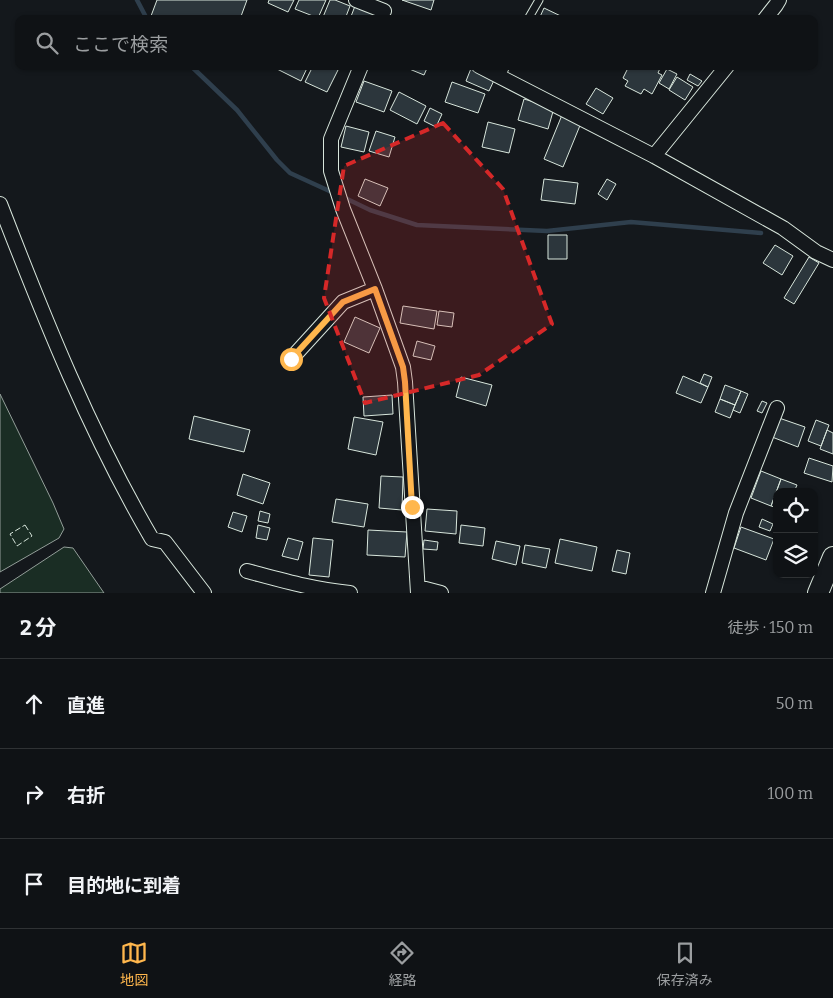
<!DOCTYPE html>
<html lang="ja">
<head>
<meta charset="utf-8">
<style>
  body { margin:0; font-family:Bitter,"Noto Sans JP",serif; background:#181b1e; color:#f1f3f6 }
  .controls { position:absolute; right:15px; bottom:15px; display:grid; overflow:hidden; border-radius:10px; box-shadow:0 1px 4px #0004 }
  .controls button { width:45px; height:45px; display:grid; place-items:center; padding:0; border:0; border-bottom:1px solid #2f3234; background:#0f1215; color:#f1f3f6; font:25px sans-serif }
  .stop { position:absolute; width:15px; height:15px; margin:-11px; border:4px solid #ffb74d; border-radius:50%; background:#fff }
  .stop.end { background:#ffb74d; border-color:#fff; box-shadow:0 1px 5px #0008 }
  .list { margin:0; padding:0; list-style:none }
  h2 { display:flex; justify-content:space-between; align-items:center; height:65px; margin:0; padding:0 20px; font-size:21px }
  h2 small { font-size:16px; font-weight:400; color:#9b9ea0 }
  .list li { display:grid; grid-template-columns:32px 1fr auto; gap:15px; align-items:center; box-sizing:border-box; height:90px; padding:0 20px; border-top:1px solid #2f3234 }
  .list b { display:block; font-size:19px; white-space:nowrap }
  .list em { font-size:16px; font-style:normal; color:#9b9ea0 }
  .icon { flex:none; width:28px; height:28px; fill:none; stroke:currentColor; stroke-width:2; stroke-linecap:round; stroke-linejoin:round }
  .map { position:relative; flex:none; width:833px; height:593px; overflow:hidden }
  .search { position:absolute; background:#0f1215; box-shadow:0 1px 4px #0004; left:15px; right:15px; top:15px; height:55px; display:flex; align-items:center; gap:12px; box-sizing:border-box; padding:0 18px; border-radius:10px; color:#9b9ea0; font-size:19px }
  .sheet { height:335px; background:#0f1215 }
  nav { display:flex; justify-content:space-around; align-items:center; box-sizing:border-box; height:70px; border-top:1px solid #2f3234; background:#0f1215; font-size:14px; color:#9b9ea0 }
  nav a { display:grid; justify-items:center; gap:2px }
  nav .on { color:#ffb74d }
  .map>svg:first-child { display:block }
</style>
</head>
<body>
<div class="map">
<svg width="833" height="593" viewBox="0 0 833 593">
  <rect width="100%" height="100%" fill="#14181c"/>
  <!-- green -->
  <path fill="#1a2d24" stroke="#939e99" d="M0,394l53,109 11,26 -5,9 -59,34z
    M64,547l9,1 31,45h-104v-4z"/>
  <g fill="none" stroke-linecap="round" stroke-linejoin="round">
    <!-- stream -->
    <path stroke="#2f3f4d" stroke-width="4.5" d="M137,0l10,19
      M191,66l46,44 40,50 13,13 46,21
      M343,197l27,13 47,15 130,6 84,-9 130,11"/>
  </g>
  <!-- building -->
  <path fill="#2c363c" stroke="#d8e6dc" d="M157,0h90l-7,19h-81l-8,-3z
    M269,0h25l-6,12 -20,-9z
    M299,0h27l-8,18 -23,-9z
    M330,0h5l15,6 -5,13h-19l-3,-2z
    M402,0h32l-3,10z
    M355,6l19,7 -2,6h-22z
    M544,8l23,11h-28z
    M278,66h30l-7,15 -24,-12z
    M313,66h17l8,4 -11,22 -22,-10z
    M402,66h26l-4,9z
    M472,66l24,10 -7,15 -23,-10z
    M629,66h32l-3,7 4,2 -10,19 -8,-5 -3,5 -16,-8 3,-5 -5,-3z
    M667,69l10,5 -8,15 -10,-6z
    M690,74l12,7 -4,5 -11,-6z
    M677,77l16,10 -8,13 -16,-10z
    M364,81l28,10 -8,21 -28,-10z
    M452,82l33,12 -7,19 -33,-11z
    M596,88l17,10 -10,16 -17,-10z
    M399,92l27,14 -9,18 -27,-14z
    M524,99l30,9 -6,21 -30,-9z
    M430,108l12,6 -6,13 -12,-6z
    M562,115l19,8 -18,44 -19,-8z
    M488,122l27,7 -6,24 -27,-6z
    M346,126l23,6 -5,20 -23,-5z
    M376,131l19,6 -6,20 -20,-6z
    M365,179l23,9 -8,18 -22,-10z
    M544,179l34,4 -3,21 -34,-4z
    M607,179l9,5 -9,16 -9,-6z
    M548,235h19v24h-19z
    M775,245l18,11 -11,19 -19,-12z
    M809,257l10,6 -25,41 -10,-6z
    M403,306l34,5 -3,18 -34,-6z
    M439,311l15,2 -2,14 -15,-2z
    M355,317l25,11 -11,25 -25,-11z
    M417,341l18,5 -4,14 -18,-4z
    M704,374l8,3 -4,10 -8,-4z
    M683,376l25,11 -7,16 -25,-10z
    M461,377l31,8 -6,21 -30,-9z
    M725,385l16,6 -6,14 -15,-6z
    M741,391l7,3 -8,19 -7,-3z
    M392,395l1,19 -29,2 -1,-19z
    M720,399l15,6 -5,13 -15,-6z
    M762,401l5,2 -5,10 -5,-2z
    M194,416l56,14 -6,22 -55,-13z
    M354,417l29,5 -7,33 -28,-6z
    M779,418l26,9 -7,20 -26,-10z
    M816,420l13,5 -8,21 -13,-5z
    M827,430l6,3v21l-13,-5z
    M809,458l24,8 -1,16 -28,-9z
    M761,471l20,8 -10,27 -20,-8z
    M243,474l27,9 -7,21 -26,-9z
    M381,476l22,1 -1,33 -23,-2z
    M781,479l16,6 -3,7h-17v16l-6,-2z
    M336,499l32,5 -4,23 -32,-5z
    M427,509l30,2 -1,23 -31,-3z
    M260,511l10,3 -2,9 -10,-2z
    M233,512l14,4 -5,16 -14,-5z
    M762,519l11,5 -3,7 -11,-4z
    M258,525l12,3 -3,12 -11,-2z
    M461,525l24,3 -2,18 -24,-3z
    M741,527l33,12 -8,21 -32,-12z
    M368,530l39,2 -2,25 -38,-2z
    M288,538l15,4 -5,18 -16,-4z
    M313,538l20,2 -4,37 -20,-2z
    M560,539l37,8 -5,24 -37,-8z
    M424,540l14,2 -1,8 -14,-1z
    M496,541l24,5 -4,19 -24,-6z
    M525,545l25,4 -4,19 -24,-5z
    M617,550l13,3 -4,21 -14,-3z"/>
  <g fill="none" stroke-linecap="round" stroke-linejoin="round">
    <!-- service casing -->
    <g stroke="#d8e6dc" stroke-width="9">
      <path id="service" d="M528,19l11,-19
        M501,77l5,-11"/>
    </g>
    <!-- minor casing -->
    <g stroke="#d8e6dc" stroke-width="16">
      <path id="minor" d="M356,0l28,11
        M765,19l11,-14 3,-5
        M361,66l-30,73v32l12,38 32,80 28,78 2,15 13,211
        M479,66l175,90 129,72 33,24 17,8
        M654,156l73,-90
        M0,204c44,114 90,229 152,335l13,3 39,51
        M291,359l52,-57 32,-13
        M247,571c34,9 68,19 103,22
        M418,587l23,6
        M713,593l23,-80 41,-105"/>
    </g>
    <!-- secondary casing -->
    <g stroke="#d8e6dc" stroke-width="22">
      <path id="secondary" d="M818,593l15,-36"/>
    </g>
    <!-- service -->
    <use href="#service" stroke="#14181c" stroke-width="7"/>
    <!-- minor -->
    <use href="#minor" stroke="#14181c" stroke-width="14"/>
    <!-- secondary -->
    <use href="#secondary" stroke="#14181c" stroke-width="20"/>
    <!-- fence -->
    <path stroke="#d8e6dc" stroke-width="1" stroke-dasharray="6 2.5" stroke-linecap="butt" d="M25,525l7,11 -15,10 -7,-12z"/>
  </g>
  <g fill="none" stroke-linecap="round" stroke-linejoin="round">
    <!-- route -->
    <path stroke="#ffb74d" stroke-width="6" d="M291,359l52,-57 32,-13 28,78 2,15 7,125"/>
  </g>
  <!-- marked area -->
  <path fill="#d62828" fill-opacity="0.2" stroke="#d62828" stroke-width="4" stroke-dasharray="10 6" stroke-linejoin="round" d="M443,123l60,66 49,135 -73,51 -114,28 -41,-105 20,-132z"/>
</svg>
<div class="controls">
<button><svg class="icon" aria-label="locate" viewBox="0 0 24 24"><circle cx="12" cy="12" r="6"/><path d="M12 2v4M12 18v4M2 12h4M18 12h4"/></svg></button>
<button><svg class="icon" aria-label="layers" viewBox="0 0 24 24"><path d="M12 4l9 5-9 5-9-5zM3 14l9 5 9-5"/></svg></button>
</div>
<div class="stop" style="left:291px;top:359px"></div>
<div class="stop end" style="left:412px;top:507px"></div>
<div class="search"><svg class="icon" aria-label="search" viewBox="0 0 24 24"><circle cx="10" cy="10" r="6"/><path d="M15 15l6 6"/></svg>ここで検索</div>
</div>
<section class="sheet">
<h2>2 分<small>徒歩 · 150 m</small></h2>
<ul class="list">
<li><svg class="icon" aria-label="ahead" viewBox="0 0 24 24"><path d="M12 20V5M6 11l6-6 6 6"/></svg><div><b>直進</b></div><em>50 m</em></li>
<li><svg class="icon" aria-label="right" viewBox="0 0 24 24"><path d="M7 20v-9h11M14 6l5 5-5 5"/></svg><div><b>右折</b></div><em>100 m</em></li>
<li><svg class="icon" aria-label="arrive" viewBox="0 0 24 24"><path d="M6 21V4h12l-3 4 3 4H6"/></svg><div><b>目的地に到着</b></div></li>
</ul>
</section>
<nav>
<a class="on"><svg class="icon" aria-label="map" viewBox="0 0 24 24"><path d="M3 6l6-2 6 2 6-2v14l-6 2-6-2-6 2zM9 4v14M15 6v14"/></svg>地図</a>
<a><svg class="icon" aria-label="directions" viewBox="0 0 24 24"><path d="M12 3l9 9-9 9-9-9zM9 14v-3h6M13 9l2 2-2 2"/></svg>経路</a>
<a><svg class="icon" aria-label="saved" viewBox="0 0 24 24"><path d="M7 4h10v16l-5-4-5 4z"/></svg>保存済み</a>
</nav>
</body>
</html>
